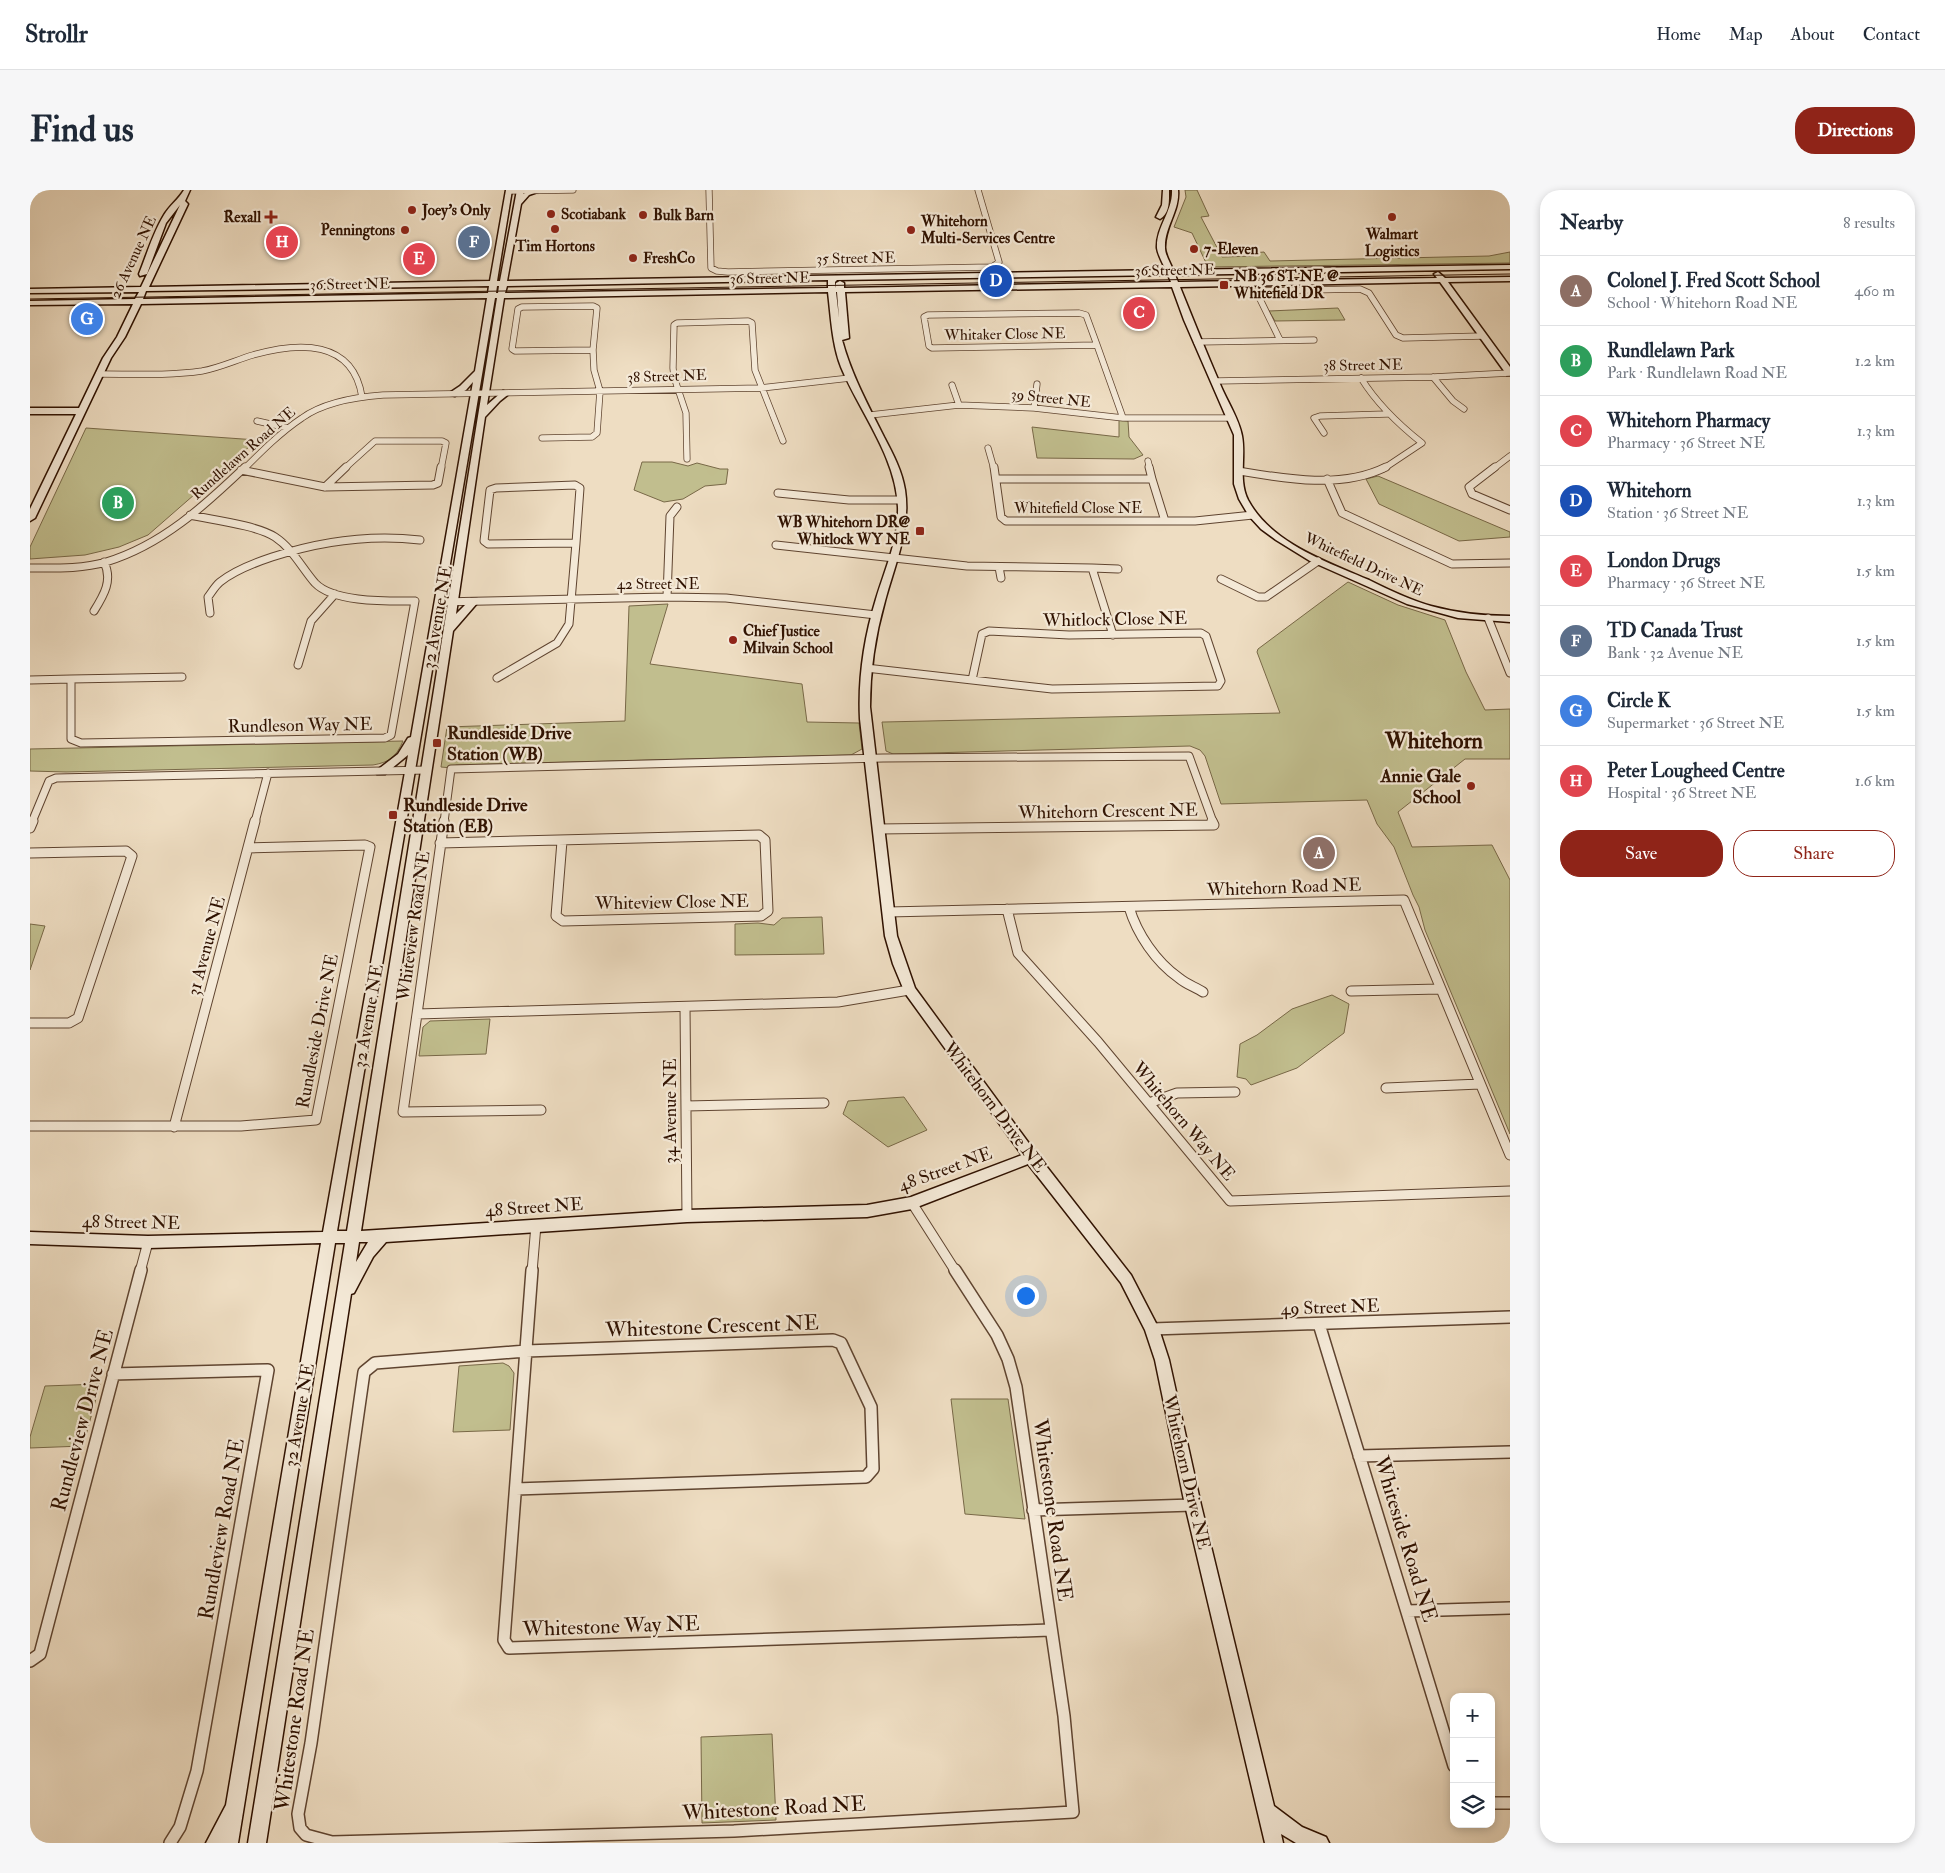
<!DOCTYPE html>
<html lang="en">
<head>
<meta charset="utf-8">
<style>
  body { margin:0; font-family:"IM FELL Double Pica",serif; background:#f6f6f7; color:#1f2937 }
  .controls { position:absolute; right:15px; bottom:15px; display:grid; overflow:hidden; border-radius:10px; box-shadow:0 2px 8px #0003 }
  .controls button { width:45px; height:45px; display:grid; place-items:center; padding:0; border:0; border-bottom:1px solid #e0e1e3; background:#fff; color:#1f2937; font:25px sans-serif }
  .you { position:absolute; left:995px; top:1105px; width:18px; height:18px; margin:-12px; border:4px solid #fff; border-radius:50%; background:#1a73e8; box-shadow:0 0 0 8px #1a73e833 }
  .badge { display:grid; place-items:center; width:32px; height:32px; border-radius:50%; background:#8f2418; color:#fff; font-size:16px; font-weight:700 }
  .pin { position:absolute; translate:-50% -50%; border:2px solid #fff; box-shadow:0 1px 5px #0006 }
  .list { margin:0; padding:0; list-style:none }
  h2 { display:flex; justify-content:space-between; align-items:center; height:65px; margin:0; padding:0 20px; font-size:21px }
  h2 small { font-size:16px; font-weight:400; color:#747a83 }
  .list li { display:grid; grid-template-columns:32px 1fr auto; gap:15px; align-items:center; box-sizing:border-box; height:70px; padding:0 20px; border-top:1px solid #e0e1e3 }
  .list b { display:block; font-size:19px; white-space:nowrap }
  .list p { margin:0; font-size:16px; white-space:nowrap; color:#747a83 }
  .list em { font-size:16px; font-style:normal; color:#747a83 }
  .actions { display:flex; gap:10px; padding:15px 20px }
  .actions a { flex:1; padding:11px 0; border:1px solid #8f2418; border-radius:20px; text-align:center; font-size:18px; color:#8f2418 }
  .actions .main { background:#8f2418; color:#fff }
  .icon { flex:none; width:28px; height:28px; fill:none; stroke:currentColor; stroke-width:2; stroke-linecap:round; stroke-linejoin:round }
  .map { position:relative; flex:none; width:1480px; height:1653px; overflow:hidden; border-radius:20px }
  header { display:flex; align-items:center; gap:30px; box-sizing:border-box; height:70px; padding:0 25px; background:#fff; border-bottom:1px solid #e0e1e3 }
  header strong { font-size:24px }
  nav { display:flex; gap:28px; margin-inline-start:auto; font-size:18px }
  .intro { display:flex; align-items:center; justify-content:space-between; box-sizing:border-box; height:120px; padding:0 30px }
  h1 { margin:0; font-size:35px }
  .button { padding:12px 22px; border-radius:20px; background:#8f2418; color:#fff; font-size:18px; font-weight:700 }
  main { display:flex; gap:30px; padding:0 30px }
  aside { flex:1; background:#fff; border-radius:20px; box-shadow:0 2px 8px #0003 }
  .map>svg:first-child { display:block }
</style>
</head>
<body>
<header>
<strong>Strollr</strong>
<nav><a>Home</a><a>Map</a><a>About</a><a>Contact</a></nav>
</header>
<div class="intro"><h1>Find us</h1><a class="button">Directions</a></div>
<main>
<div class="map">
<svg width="1480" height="1653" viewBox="0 0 1480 1653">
  <rect width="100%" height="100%" fill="#eeddc2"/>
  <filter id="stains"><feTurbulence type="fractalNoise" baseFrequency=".004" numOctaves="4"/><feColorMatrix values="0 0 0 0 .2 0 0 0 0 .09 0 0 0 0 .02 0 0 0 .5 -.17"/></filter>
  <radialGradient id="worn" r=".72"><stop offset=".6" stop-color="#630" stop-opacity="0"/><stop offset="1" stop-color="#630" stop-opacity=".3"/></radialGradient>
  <!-- green -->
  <path fill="#c1be8e" stroke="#786847" d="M1155,0h12l12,26 -8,1 21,40 32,-1 -1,-3 11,-1 6,9 219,-5 21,-4v11l-302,4 -16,-34 -18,-6 12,-30z
    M1308,118l7,12 -70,1 -6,-10z
    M1089,230l9,1 1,16 14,18 -9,4 -97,-1 -5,-31 87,10z
    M56,238l171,12 -109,95 -29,12 -34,8 -55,4v-12z
    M612,272h30l16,4 9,-3 23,6h8l-2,15 -21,2 -22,13 -19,3 -30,-12z
    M1348,286l132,56v5l-51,4 -80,-37 -13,-25z
    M1318,392l50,23 47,15 21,52 19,38 25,-1v50h-45l-67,53 14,35 80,-2 18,35v254l-85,-204 -6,-23 -6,-12 -19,-48 -17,-23 -10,-24 -146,4 -16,-48 -5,-6 -10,-4 -297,8 -7,-3 -4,-29h2l396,-9 -23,-61 1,-3z
    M638,414l-18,60 152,20 5,38 52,1 3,26 -11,6 -395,10 -4,3 -11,-1 6,-40 178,-6 4,-115z
    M373,551c-7,16 -13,21 -30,24l-307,7 -36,-1v-22z
    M792,727l2,37 -89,1v-31l23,-1 16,2 8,-7z
    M0,734l15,2 -15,44z
    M1302,805l17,9 -5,29 -47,35 -46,17 -5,-6 -9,-2 3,-33 17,-9 35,-26z
    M460,829l-4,35 -67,2 4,-29 7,-6z
    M874,907l23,33 -39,17 -45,-33 5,-13z
    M473,1173l6,3 5,7 -4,57 -57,2 6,-66z
    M70,1194l-17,62 -53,2v-11l15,-51z
    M921,1209h57l17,120 -60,-5z
    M742,1544l4,86 -74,3 -1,-86z"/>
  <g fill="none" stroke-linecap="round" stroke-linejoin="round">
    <!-- street-far3 casing -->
    <g stroke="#5f4430" stroke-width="7">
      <path id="street-far3" d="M679,0l2,78 6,3 11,1 264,-5 7,-5 -21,-72
        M479,1l64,-1
        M563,116l4,2 -4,42 -78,1 -3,-2 6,-40 4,-2z
        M1049,123l7,2 11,30 -165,3 -3,-2 -5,-29 4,-2z
        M1250,150l-24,-49 104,-2 9,4 27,42 7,3 80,-2
        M1167,152l117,-2
        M1067,155l26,73
        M69,184c34,0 69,2 103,-3 17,-3 34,-11 51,-16 45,-13 100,-16 109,42
        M1403,187l20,24 11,8
        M1331,188c16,26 37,46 61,65l-39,26
        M1186,191l217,-4 77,-4
        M922,195l7,20
        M1004,218l3,-24
        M840,225l89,-10 75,3 89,10h108
        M227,231l31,7
        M1294,243l-10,-15 6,-2 67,-2
        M512,248l50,-1 5,-4 3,-42 -6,-21 -1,-20
        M958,258l6,21
        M657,269l-1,-46 -12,-36 -1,-9 1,-43 3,-2 71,-2 4,2 3,47 28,71
        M1118,271l2,8
        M214,279c18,-18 37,-37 58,-51 22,-16 54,-21 81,-23l378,-7 89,-10
        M314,279l31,-28h67l4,2 -5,26
        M1463,279l17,-13"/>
    </g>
    <!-- street-far2 casing -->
    <g stroke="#5f4430" stroke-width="9">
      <path id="street-far2" d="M964,277l7,50 5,4h189l58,-6
        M1119,277l3,12
        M1465,277l-26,20 3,7 38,16
        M211,280l84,17
        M1209,281c47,8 103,18 147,-4
        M966,289h156l13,42
        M1297,289l15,34 110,51 58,-1
        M545,295l5,3 -4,55 -88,1 -4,-3 6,-51 6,-2z
        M295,297l21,-20
        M295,297l108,-2 5,-2 3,-16
        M748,303l71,7h53
        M746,355l191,21 125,2 21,67
        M969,377l2,11
        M0,378c25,0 52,1 76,-6 56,-17 98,-56 139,-95
        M1062,378l26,1
        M1191,389l37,18h8l52,-36
        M637,407l3,-81 7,-9
        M410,412l227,-5 59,1 150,17
        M64,421c10,-16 19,-31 10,-49
        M180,423l-2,-16c4,-5 7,-11 12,-15 15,-12 34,-19 52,-25 49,-16 97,-23 148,-17
        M1458,428l22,55
        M959,441l80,4 132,-2 5,3 15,45 -3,5 -166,3 -80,-9 10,-46z
        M268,475l13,-44 24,-27
        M836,478l106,12
        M467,488l60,-35 12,-19 7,-81
        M41,489l111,-2
        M0,490l41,-1v60l10,4 304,-5 6,-3 24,-134c-26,0 -81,2 -100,-18 -13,-15 -23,-35 -40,-46 -19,-12 -62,-17 -85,-22
        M2,632l17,-41 7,-3 371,-8
        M225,632l13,-49
        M414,632l7,-53 432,-11 306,-2 24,66"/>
    </g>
    <!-- street-far1 casing -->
    <g stroke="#5f4430" stroke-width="11">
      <path id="street-far1" d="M414,631l-27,193 421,-12 71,-12
        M0,638l3,-7
        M848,639l336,-4 -2,-4
        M410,653l319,-8 6,5 3,71 -7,5 -198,5 -7,-5 6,-75
        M0,663l96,-2 6,5 -54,162 -9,5h-39
        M1099,717c8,27 27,55 50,71 7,6 16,9 24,14
        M977,719l11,44 80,89 132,159 280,-10
        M858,722l516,-12 106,255
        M1321,801l89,-2
        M655,817l2,209
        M387,824l-14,98 138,-2
        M1356,898l94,-4
        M1119,913l28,-10 58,-1
        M656,916l138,-3
        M0,936h211l75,-6 54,-273 -5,-2 -117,3
        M144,937l81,-306
        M882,1013l44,69
        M110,1082l8,-30
        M502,1082l4,-47"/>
    </g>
    <!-- street casing -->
    <g stroke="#5f4430" stroke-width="14">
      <path id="street" d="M502,1080l-28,370 5,8 541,-18
        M1289,1134l135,442
        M1122,1139l358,-12
        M83,1184l155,-4 -71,401 -17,56 -10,16
        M1329,1266l151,-4
        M486,1299l350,-12 7,-8 -2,-62 -30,-64 -8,-3 -307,11 -151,12 -11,9 -53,371 -13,71 2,14 6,7 26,7 402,-11 339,-19 -9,-96 -48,-329 -8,-28 -11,-24 -42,-65
        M1003,1320l160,-5
        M1377,1421l103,-3
        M0,1471l10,-7 101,-384
        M1461,1613h19"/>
    </g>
    <!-- secondary casing -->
    <g stroke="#2f1100" stroke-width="3">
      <path id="secondary" d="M154,0h6l-5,11 3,3 -39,83 341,-6 16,-91h6l-15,91h3l17,-91h6v4l10,-4 7,1 -11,4 -8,9 -14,77 659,-11c-3,-6 -8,-15 -9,-22 -1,-21 16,-37 15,-58h6c2,21 -14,37 -13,58 0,7 6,16 8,22l337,-5v4l-335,6 3,7 259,-4 -3,-4 4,-2 7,6 65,-1v4l-62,1 62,85v8h-3l-67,-93 -260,5c13,32 26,65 40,97 7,17 19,35 22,52 4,21 -4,44 6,64 23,43 79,62 121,80 20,10 41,20 62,26 26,7 53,10 79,10v6l-52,-4 -51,-14 -97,-43 -34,-21 -15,-11 -12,-13 -10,-17 -5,-15v-49l-50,-115 -12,-33 -327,5 4,46 -7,2c9,34 26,65 42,97 9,17 18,34 21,53 6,39 -10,74 -20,111 -10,35 -15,70 -15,106l27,229 18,52 121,165 95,122 28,54 10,31 32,145 73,301 28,21 24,10 3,6h-33l-15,-9 2,9h-18l-80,-338 -30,-145 -10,-30 -24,-47 -93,-119 -116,45 -45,8 -180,5 -301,20 -13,15 -19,36 -3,1 -85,549h-18l97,-600h-10l-97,600h-32l20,-38 95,-562 -173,5 -118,-4v-12l118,4 175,-4 85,-477 -23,19h-8l-1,-3 22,-17 10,-16 3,-1 62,-355 -7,8 -11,6 -7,-2 12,-8 15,-15 12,-73 -346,6 -16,33 -14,21 -76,160 -5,3v-12l46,-95h-46v-6h49l24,-50 14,-21 16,-33 -103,1v-4l105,-2 4,-7 -109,1v-4l111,-2 39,-82 -14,18 -19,51 -7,2 -1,-2c8,-20 14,-41 25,-59 6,-10 14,-15 20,-25zM1138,85l3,7 -327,6v-5l-4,-2 -4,2 -1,5v-6l2,-2zM798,90v8l-323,5 2,-7zM459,96l-1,7 -345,6 3,-8zM467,96h2l-1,7h-2zM798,102c3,25 4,52 13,75 19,46 55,89 57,140 1,32 -13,62 -22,92 -12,39 -18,80 -16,120l25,217 8,28 12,29 117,162 -111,42 -44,8 -180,5 -326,21 92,-600 26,-30 -2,-2h-6l-15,15 29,-197 15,-16 10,-8 -7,-2 -16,14 17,-107zM806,102h1l2,26zM465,108h2l-150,933h-10zM329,1052h9l-12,20z
        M1133,0h6c0,11 1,23 -9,29l-4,-2 6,-12z"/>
    </g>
    <!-- street-far3 -->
    <use href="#street-far3" stroke="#f4e9d7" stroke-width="5.5"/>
    <!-- street-far2 -->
    <use href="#street-far2" stroke="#f4e9d7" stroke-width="7"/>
    <!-- street-far1 -->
    <use href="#street-far1" stroke="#f4e9d7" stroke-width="9"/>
    <!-- street -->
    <use href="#street" stroke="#f4e9d7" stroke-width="11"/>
    <!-- secondary -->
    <use href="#secondary" fill="#f4e9d7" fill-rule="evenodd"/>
    <!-- tram -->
    <path stroke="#2f1100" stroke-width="1" d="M0,109l1480,-25"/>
  </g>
  <!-- markers -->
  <g fill="#8f2418" stroke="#f4e9d7" stroke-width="2">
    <circle cx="382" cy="20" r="5"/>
    <circle cx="521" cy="24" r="5"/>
    <circle cx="613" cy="25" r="5"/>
    <path d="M238.5 19.5h5v5h5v5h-5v5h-5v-5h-5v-5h5z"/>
    <circle cx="1362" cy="27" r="5"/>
    <circle cx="525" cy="39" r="5"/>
    <circle cx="375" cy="40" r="5"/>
    <circle cx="881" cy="40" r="5"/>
    <circle cx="1164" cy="59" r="5"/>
    <circle cx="603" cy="68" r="5"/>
    <rect x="1189" y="90" width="10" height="10" rx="2.5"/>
    <rect x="885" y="336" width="10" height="10" rx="2.5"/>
    <circle cx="703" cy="450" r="5"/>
    <rect x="402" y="548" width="10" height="10" rx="2.5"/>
    <circle cx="1441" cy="596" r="5"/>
    <rect x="358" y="620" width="10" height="10" rx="2.5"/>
  </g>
  <g text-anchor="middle" stroke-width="4.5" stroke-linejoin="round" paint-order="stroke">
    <!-- far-poi labels -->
    <g font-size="15" font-weight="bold" fill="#2f1100" stroke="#f4e9d7" text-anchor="start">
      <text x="392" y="25">Joey's Only</text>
      <text x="531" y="29">Scotiabank</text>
      <text x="623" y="30">Bulk Barn</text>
      <text x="231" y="32" text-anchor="end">Rexall</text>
      <text x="891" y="36">Whitehorn<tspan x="891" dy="17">Multi-Services Centre</tspan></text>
      <text x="365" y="45" text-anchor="end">Penningtons</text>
      <text x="1362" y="49" text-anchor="middle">Walmart<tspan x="1362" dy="17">Logistics</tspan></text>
      <text x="525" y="61" text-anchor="middle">Tim Hortons</text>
      <text x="1174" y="64">7-Eleven</text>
      <text x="613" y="73">FreshCo</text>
      <text x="1204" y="91">NB 36 ST NE @<tspan x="1204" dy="17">Whitefield DR</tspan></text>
      <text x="880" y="337" text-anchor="end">WB Whitehorn DR@<tspan x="880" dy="17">Whitlock WY NE</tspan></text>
      <text x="713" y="446">Chief Justice<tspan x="713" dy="17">Milvain School</tspan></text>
    </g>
    <!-- far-street labels -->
    <g font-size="15" fill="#2f1100" stroke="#f4e9d7">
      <text transform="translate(103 67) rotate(-65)" y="5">26 Avenue NE</text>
      <text transform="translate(826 68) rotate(-1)" y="5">35 Street NE</text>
      <text transform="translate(1145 80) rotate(-1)" y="5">36 Street NE</text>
      <text transform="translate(740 88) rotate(-1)" y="5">36 Street NE</text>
      <text transform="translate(320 94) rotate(-1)" y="5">36 Street NE</text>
      <text transform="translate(975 144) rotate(-1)" y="5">Whitaker Close NE</text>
      <text transform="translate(1333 175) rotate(-1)" y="5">38 Street NE</text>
      <text transform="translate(637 186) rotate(-2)" y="5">38 Street NE</text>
      <text transform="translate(1021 208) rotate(6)" y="5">39 Street NE</text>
      <text transform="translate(213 263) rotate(-41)" y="5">Rundlelawn Road NE</text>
      <text x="1048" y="323">Whitefield Close NE</text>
      <text transform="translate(1334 374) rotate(25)" y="5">Whitefield Drive NE</text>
      <text x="628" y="399">42 Street NE</text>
    </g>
    <!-- street labels -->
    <g font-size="18" fill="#2f1100" stroke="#f4e9d7">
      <text transform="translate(407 427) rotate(-80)" y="6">32 Avenue NE</text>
      <text transform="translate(1085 429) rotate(-1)" y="6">Whitlock Close NE</text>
      <text transform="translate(270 535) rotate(-1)" y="6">Rundleson Way NE</text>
      <text transform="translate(1078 621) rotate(-1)" y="6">Whitehorn Crescent NE</text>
      <text transform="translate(1254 697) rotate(-2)" y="6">Whitehorn Road NE</text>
      <text transform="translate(642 712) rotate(-1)" y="6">Whiteview Close NE</text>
      <text transform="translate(383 736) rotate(-82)" y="6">Whiteview Road NE</text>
      <text transform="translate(176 756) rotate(-75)" y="6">31 Avenue NE</text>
      <text transform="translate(338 826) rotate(-80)" y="6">32 Avenue NE</text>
      <text transform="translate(287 841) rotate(-79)" y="6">Rundleside Drive NE</text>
      <text transform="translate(965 917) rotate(53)" y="6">Whitehorn Drive NE</text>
      <text transform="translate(640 921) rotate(-90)" y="6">34 Avenue NE</text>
      <text transform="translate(1154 931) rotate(50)" y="6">Whitehorn Way NE</text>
      <text transform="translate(915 979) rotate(-20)" y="6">48 Street NE</text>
      <text transform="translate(504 1017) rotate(-4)" y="6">48 Street NE</text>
      <text transform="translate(101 1032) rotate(1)" y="6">48 Street NE</text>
      <text transform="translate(1300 1117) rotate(-2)" y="6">49 Street NE</text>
      <text transform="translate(269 1225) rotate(-80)" y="6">32 Avenue NE</text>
      <text transform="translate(1157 1282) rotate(77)" y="6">Whitehorn Drive NE</text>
    </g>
    <!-- poi labels -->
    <g font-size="18" font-weight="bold" fill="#2f1100" stroke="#f4e9d7" text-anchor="start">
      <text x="417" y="549">Rundleside Drive<tspan x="417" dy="21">Station (WB)</tspan></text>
      <text x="1431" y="592" text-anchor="end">Annie Gale<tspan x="1431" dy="21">School</tspan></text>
      <text x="373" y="621">Rundleside Drive<tspan x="373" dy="21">Station (EB)</tspan></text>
    </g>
    <!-- near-street labels -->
    <g font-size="21" fill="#2f1100" stroke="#f4e9d7">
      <text transform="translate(682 1136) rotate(-2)" y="7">Whitestone Crescent NE</text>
      <text transform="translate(52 1230) rotate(-75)" y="7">Rundleview Drive NE</text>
      <text transform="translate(1023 1320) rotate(82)" y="7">Whitestone Road NE</text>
      <text transform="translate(191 1339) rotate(-80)" y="7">Rundleview Road NE</text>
      <text transform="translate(1376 1349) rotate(73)" y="7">Whiteside Road NE</text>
      <text transform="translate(581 1436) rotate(-2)" y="7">Whitestone Way NE</text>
      <text transform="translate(264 1530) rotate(-82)" y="7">Whitestone Road NE</text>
      <text transform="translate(744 1618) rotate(-3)" y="7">Whitestone Road NE</text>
    </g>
    <!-- district labels -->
    <g font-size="22" font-weight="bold" fill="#2f1100" stroke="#f4e9d7">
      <text x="1404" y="558">Whitehorn</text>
    </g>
  </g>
  <rect width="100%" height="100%" filter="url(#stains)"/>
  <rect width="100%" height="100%" fill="url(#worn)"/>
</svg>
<div class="controls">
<button>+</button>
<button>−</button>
<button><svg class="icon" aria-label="layers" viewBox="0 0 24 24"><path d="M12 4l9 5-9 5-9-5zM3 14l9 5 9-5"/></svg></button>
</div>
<div class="you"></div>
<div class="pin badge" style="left:1289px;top:663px;background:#8d6e63">A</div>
<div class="pin badge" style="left:88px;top:313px;background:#2e9e5b">B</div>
<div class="pin badge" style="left:1109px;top:123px;background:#e0444e">C</div>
<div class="pin badge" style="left:966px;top:91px;background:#1a4fb4">D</div>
<div class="pin badge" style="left:389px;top:69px;background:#e0444e">E</div>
<div class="pin badge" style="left:444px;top:52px;background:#5c6f8a">F</div>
<div class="pin badge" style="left:57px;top:129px;background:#3f7fe0">G</div>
<div class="pin badge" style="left:252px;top:52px;background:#e0444e">H</div>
</div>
<aside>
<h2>Nearby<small>8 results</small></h2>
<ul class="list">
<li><span class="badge" style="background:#8d6e63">A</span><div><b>Colonel J. Fred Scott School</b><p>School · Whitehorn Road NE</p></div><em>460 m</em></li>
<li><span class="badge" style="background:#2e9e5b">B</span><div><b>Rundlelawn Park</b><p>Park · Rundlelawn Road NE</p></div><em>1.2 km</em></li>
<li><span class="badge" style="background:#e0444e">C</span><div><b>Whitehorn Pharmacy</b><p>Pharmacy · 36 Street NE</p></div><em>1.3 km</em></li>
<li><span class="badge" style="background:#1a4fb4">D</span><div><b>Whitehorn</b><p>Station · 36 Street NE</p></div><em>1.3 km</em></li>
<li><span class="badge" style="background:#e0444e">E</span><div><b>London Drugs</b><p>Pharmacy · 36 Street NE</p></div><em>1.5 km</em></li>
<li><span class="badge" style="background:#5c6f8a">F</span><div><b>TD Canada Trust</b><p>Bank · 32 Avenue NE</p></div><em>1.5 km</em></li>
<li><span class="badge" style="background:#3f7fe0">G</span><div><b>Circle K</b><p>Supermarket · 36 Street NE</p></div><em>1.5 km</em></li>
<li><span class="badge" style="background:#e0444e">H</span><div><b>Peter Lougheed Centre</b><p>Hospital · 36 Street NE</p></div><em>1.6 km</em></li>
</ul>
<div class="actions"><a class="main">Save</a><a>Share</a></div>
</aside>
</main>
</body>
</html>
